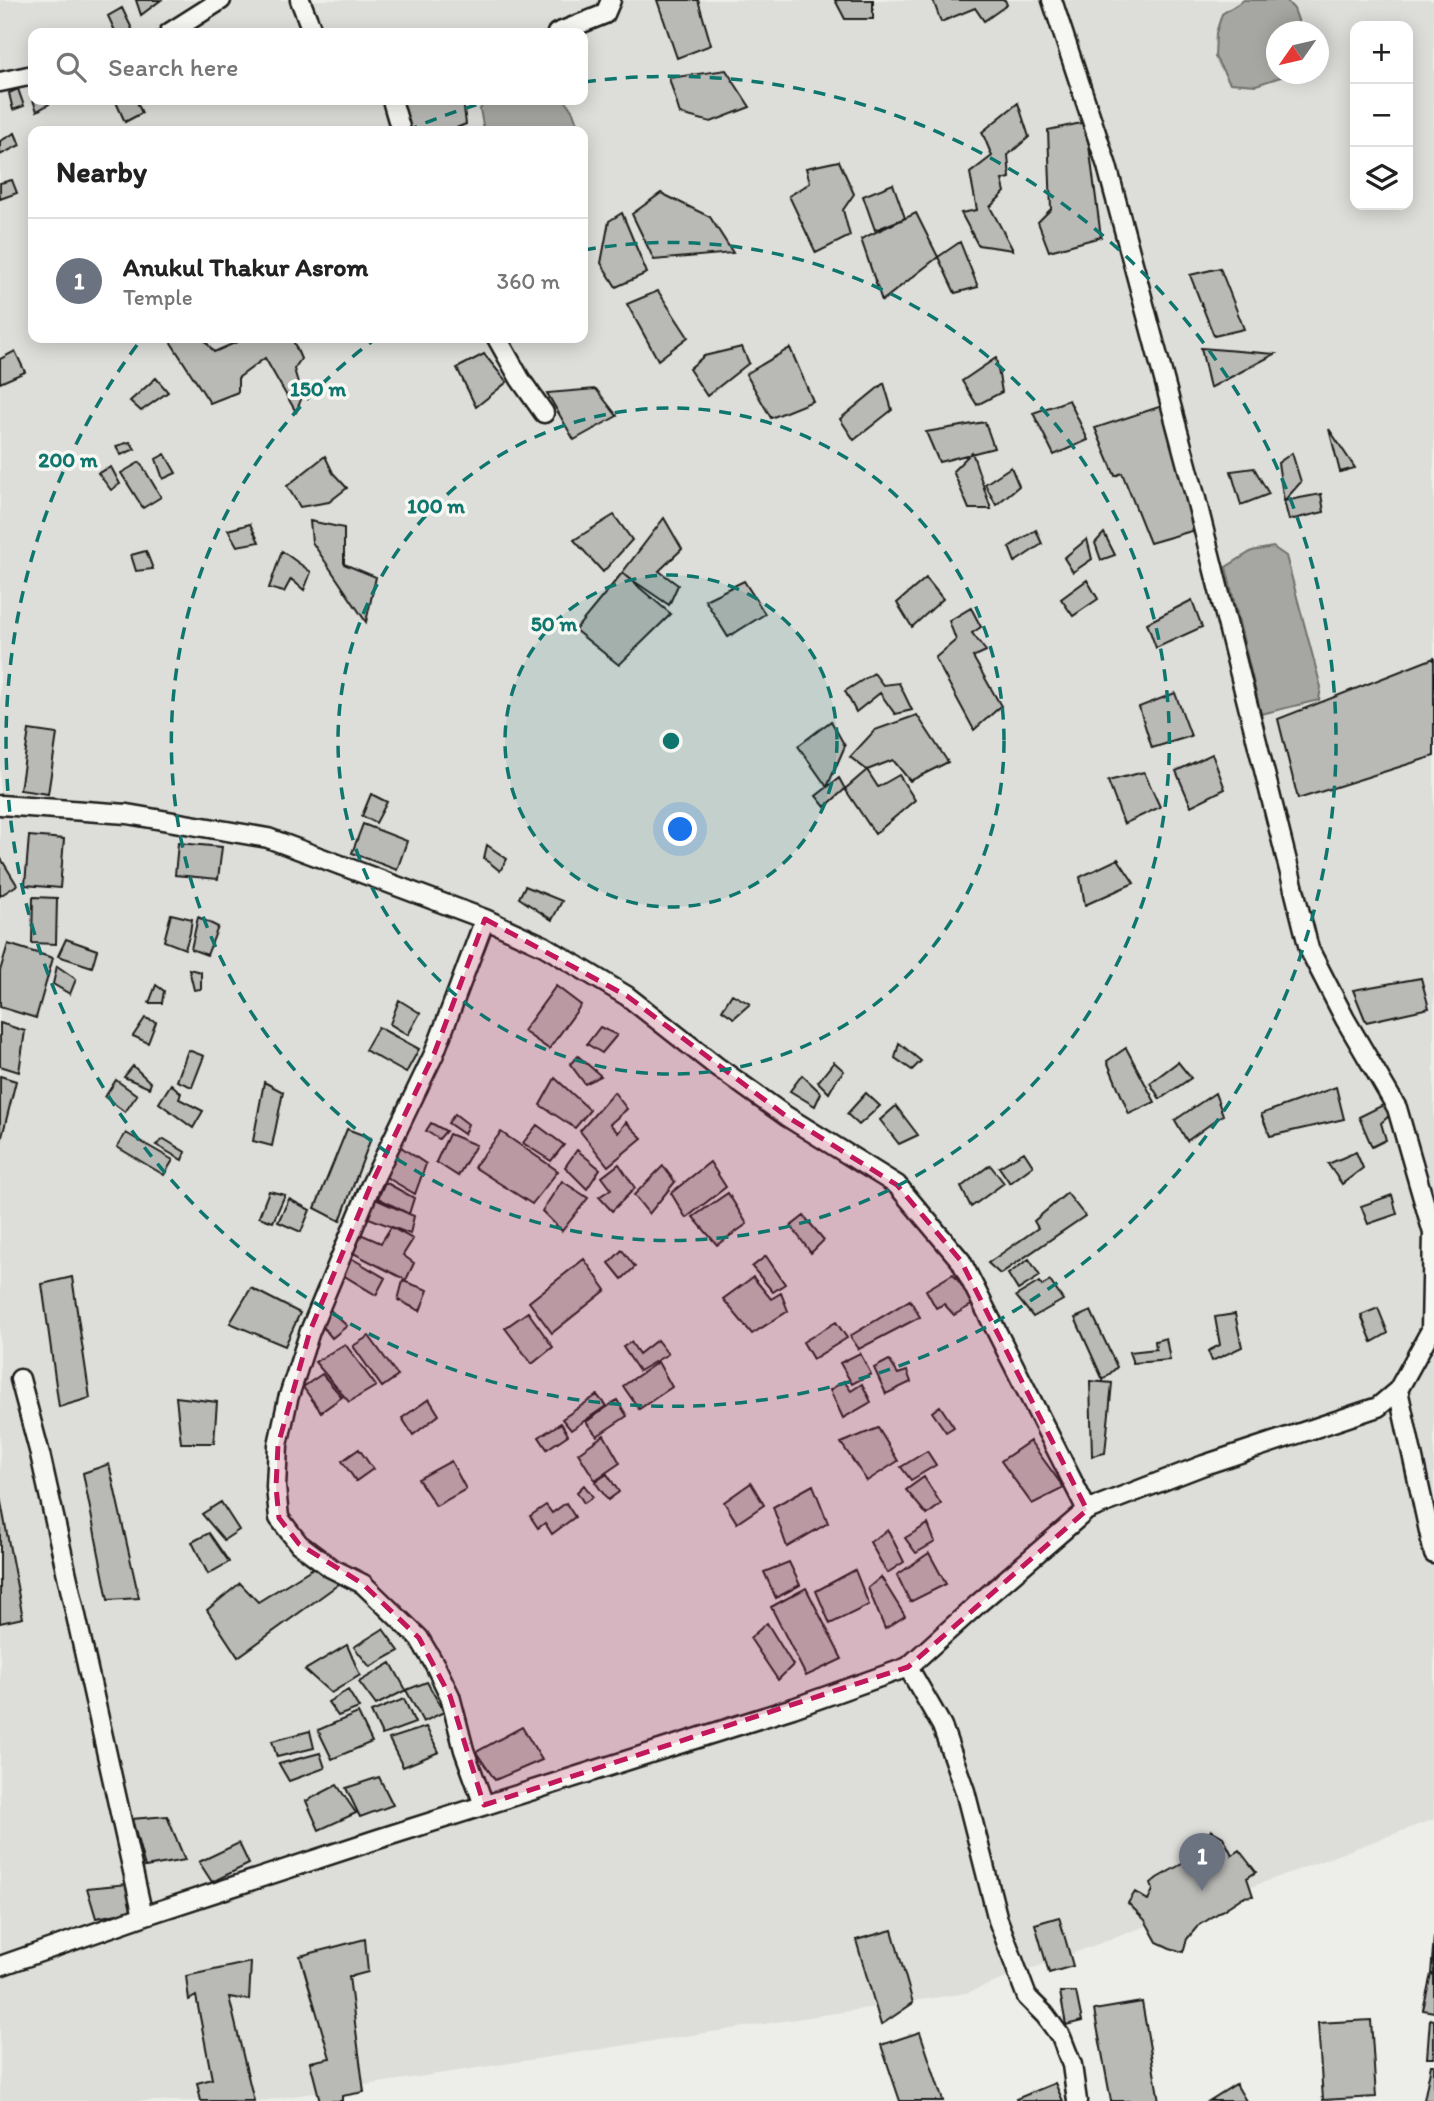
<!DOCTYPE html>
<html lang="en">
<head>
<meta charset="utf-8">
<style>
  body { margin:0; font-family:Itim,sans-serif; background:#f6f6f6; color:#222 }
  .controls { position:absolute; right:21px; top:21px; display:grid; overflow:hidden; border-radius:14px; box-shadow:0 4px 18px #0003 }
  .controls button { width:63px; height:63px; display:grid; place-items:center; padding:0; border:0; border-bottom:2px solid #e0e0e0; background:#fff; color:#222; font:35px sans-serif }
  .compass { position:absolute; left:1266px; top:21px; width:63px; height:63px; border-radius:50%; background:#fff; box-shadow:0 4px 18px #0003; rotate:236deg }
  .you { position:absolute; left:681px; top:830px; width:24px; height:24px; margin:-18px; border:5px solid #fff; border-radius:50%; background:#1a73e8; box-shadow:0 0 0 10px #1a73e833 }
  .badge { display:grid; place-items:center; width:46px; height:46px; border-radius:50%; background:#0b8043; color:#fff; font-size:23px; font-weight:700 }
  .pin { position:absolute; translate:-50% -58px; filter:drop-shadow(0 2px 4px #0008) }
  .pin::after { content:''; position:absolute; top:37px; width:24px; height:21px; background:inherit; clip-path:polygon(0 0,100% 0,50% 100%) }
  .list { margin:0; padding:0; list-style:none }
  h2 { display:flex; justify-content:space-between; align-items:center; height:91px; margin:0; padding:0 28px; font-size:30px }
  h2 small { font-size:23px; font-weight:400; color:#767676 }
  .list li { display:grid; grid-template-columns:46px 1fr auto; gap:21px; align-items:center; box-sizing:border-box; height:126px; padding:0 28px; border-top:2px solid #e0e0e0 }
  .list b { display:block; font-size:26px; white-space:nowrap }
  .list p { margin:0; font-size:23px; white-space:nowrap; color:#767676 }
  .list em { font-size:23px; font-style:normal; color:#767676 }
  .icon { flex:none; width:38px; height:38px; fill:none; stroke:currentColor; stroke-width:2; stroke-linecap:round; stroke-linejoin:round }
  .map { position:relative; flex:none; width:1434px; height:2101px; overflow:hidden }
  .search { position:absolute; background:#fff; box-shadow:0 4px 18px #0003; left:28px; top:28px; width:560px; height:77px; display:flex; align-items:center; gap:18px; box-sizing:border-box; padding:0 24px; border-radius:14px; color:#767676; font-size:26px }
  .panel { position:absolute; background:#fff; box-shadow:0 4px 18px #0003; left:28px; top:126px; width:560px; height:217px; border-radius:14px }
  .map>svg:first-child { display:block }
</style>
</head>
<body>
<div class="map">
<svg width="1434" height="2101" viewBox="0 0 1434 2101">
  <rect width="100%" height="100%" fill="#edede9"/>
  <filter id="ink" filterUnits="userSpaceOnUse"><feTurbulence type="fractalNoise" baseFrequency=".0143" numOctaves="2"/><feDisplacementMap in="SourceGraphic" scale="14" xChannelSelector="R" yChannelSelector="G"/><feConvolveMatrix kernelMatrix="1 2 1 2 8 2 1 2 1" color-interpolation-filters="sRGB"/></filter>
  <g filter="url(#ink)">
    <!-- built -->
    <path fill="#ddddda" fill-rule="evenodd" d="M0,0h1434v1819l-468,174 -705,108h-261zM1355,26h53v179h-53zM1276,32h42v42h-42zM33,33h550v67h-550zM33,131h550v207h-550z"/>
    <!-- water -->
    <path fill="#a6a6a3" stroke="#6f6f6d" stroke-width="2" d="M1244,0h42l8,9 8,22 -26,1v42h14l-34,11 -26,-2 -15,-26 1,-24 6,-19z
      M486,100h79l8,12 7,19h-96l-4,-22z
      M1273,547l13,9 35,131 -2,13 -58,14 -35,-147 26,-16z"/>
    <!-- building -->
    <path fill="#b9b9b6" stroke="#1c1c1c" stroke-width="2" d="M136,0h25l-20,15z
      M657,0h41l13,45 -34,13z
      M835,0h38v19h-28z
      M933,0h72l2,5 -23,16 -9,-13 -34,14z
      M122,8l12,25h-18l-8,-17z
      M726,70l24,37 -39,15 -31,-8 -11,-36z
      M18,89l6,17 -11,4 -4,-17z
      M33,100h14l2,4 -12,7z
      M115,100h21l6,13 -17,9z
      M403,100h60l3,24 -17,7h-38l-11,-29z
      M1018,103l11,34 -21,18 2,23 -8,2 3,12 -15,15 23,43 -35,-5 -17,-32 16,-3 -7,-37 22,-17 -10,-24z
      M1086,122l15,115 -52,14 -11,-29 13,-13 -3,-79z
      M15,133l5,12 -20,10v-14z
      M839,161l15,33 -11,16 7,26 -34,17 -27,-57 21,-13 -4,-15z
      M12,180l5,13 -17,6v-16z
      M893,184l12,34 -30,12 -12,-34z
      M661,193l49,24 23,36 -79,7 -22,-46z
      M622,213l25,60 -31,14 -15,-24 8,-42z
      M916,213l22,44 -56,44 -21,-62z
      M960,242l18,45 -23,6 -17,-36z
      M1220,268l24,61 -30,7 -24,-61z
      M658,291l30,46 -30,23 -31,-56z
      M168,338h35l11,14 32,-14h46l9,21 -7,10 8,28 -6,15 -31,-54 -27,20v14l-28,11z
      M742,347l7,16 -42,33 -18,-27 15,-13z
      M790,348l23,53 -42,17 -25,-44z
      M1201,348l74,6 -65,34z
      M15,351l10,21 -25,11v-24z
      M484,354l23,28 -31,25 -19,-39z
      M996,358l6,34 -25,13 -15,-24z
      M156,378l12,14 -27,19 -11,-10z
      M884,383l8,27 -38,30 -14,-21z
      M596,389l21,27 -43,24 -27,-47z
      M1069,400l19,40 -34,15 -21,-42z
      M1162,406l33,124 -45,13 -28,-70 -7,3 -20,-48z
      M985,422l9,26 -55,14 -13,-30z
      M1329,429l26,39 -15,4z
      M130,442l5,7 -14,6 -5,-9z
      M972,452l19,57h-22l-16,-38z
      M1292,453l9,29 -17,19 -6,-38z
      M165,454l11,19 -13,6 -7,-20z
      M325,456l8,17 14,15 -18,14 -29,5 -13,-21z
      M140,462l21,35 -18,11 -22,-35z
      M111,467l9,17 -9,6 -13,-17z
      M1011,467l8,19 -23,19 -11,-21z
      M1254,468l15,26 -28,11 -10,-34z
      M1321,494l3,18 -35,8 -5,-19z
      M614,515l18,25 -29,32 -29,-32z
      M664,518l18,31 -23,22 19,14 -9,20 -47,-32z
      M310,521l34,7v36l32,13 -10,45 -54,-80z
      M250,524l9,18 -22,4 -9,-16z
      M1036,530l6,14 -27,18 -6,-15z
      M1104,533l11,22 -14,5 -6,-17z
      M1087,539l5,20 -19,13 -9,-14z
      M146,551l7,18 -17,2 -5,-16z
      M282,551l29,21 -7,18 -13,-11 -7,13 -15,-4z
      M622,573l49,41 -52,51 -44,-35z
      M926,578l17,21 -31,28 -15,-24z
      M1087,580l11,19 -25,17 -12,-17z
      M744,581l21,33 -37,23 -23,-37z
      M1192,600l10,27 -46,21 -9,-25z
      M971,608l10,19 -9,6 14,18 -13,6 28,49 -27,24 -39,-72 21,-18 -7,-19z
      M1434,658v98l-136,43 -20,-80z
      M874,673l9,12 16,-2 13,27 -17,4 -15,-21 -24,19 -11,-21z
      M1175,693l16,43 -39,12 -13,-41z
      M917,715l31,47 -38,19 -17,-21 -26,10 -17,-13 25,-27z
      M831,721l14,25 -18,41 -29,-41z
      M29,730l28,4 -9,60 -28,-4z
      M1212,754l13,35 -34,17 -15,-35z
      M867,770l11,17 21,-12 16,25 -40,34 -30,-45z
      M1144,772l16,35 -36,17 -16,-43z
      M839,778l6,11 -20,18 -9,-11z
      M371,794l16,8 -11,21 -14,-7z
      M363,824l44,17 -10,29 -45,-17z
      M29,836l35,3 -4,49 -35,-3z
      M178,843l44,4 -4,32 -43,-4z
      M487,845l20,14 -7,12 -16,-13z
      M0,857l17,28 -17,11z
      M1118,859l16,24 -49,22 -5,-28z
      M525,886l37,15 -10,19 -33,-22z
      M33,897l24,1 -1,46 -24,-1z
      M171,914l21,5 -2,14 -5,16 -21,-8z
      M198,917l20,10 -11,28 -16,-6z
      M66,939l31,11 -5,17 -34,-11z
      M8,944l45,14 -17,60 -36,-11v-36z
      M57,966l19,13 -6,15 -17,-10z
      M189,969l12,3v17l-7,1z
      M1421,978l8,30 -63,14 -13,-32z
      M156,985l8,6 -2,12h-13z
      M556,986l25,19 -32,44 -26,-18z
      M732,994l18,10 -16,14 -12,-8z
      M399,1000l21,13 -12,22 -18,-11z
      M145,1018l11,4 -8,21 -15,-7z
      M0,1023l25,8 -6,41 -19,-6z
      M378,1027l41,22 -13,24 -41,-23z
      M600,1027l17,8 -15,18 -15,-9z
      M899,1043l22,18 -9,9 -17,-12z
      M1126,1048l29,54 -26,12 -22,-53z
      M188,1050l16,6 -12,31 -15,-6z
      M578,1056l23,20 -16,8 -15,-20z
      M834,1062l10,9 -7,8 -8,14 -11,-11z
      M1178,1062l13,16 -31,21 -10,-16z
      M133,1066l18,17 -2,5 -25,-11z
      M802,1075l19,18 -6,13 -25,-15z
      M0,1076l16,5 -16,64z
      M555,1078l35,32 -15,18 -35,-23z
      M116,1080l21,15 -12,17 -20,-15z
      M264,1082l19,10 -11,54 -19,-5z
      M171,1084l10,9 -2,6 24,12 -10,17 -34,-25z
      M1336,1087l8,32 -74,17 -9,-22z
      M614,1092l13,17 -17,15 8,9 8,-11 16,16 -34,28 -28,-35z
      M866,1093l14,13 -21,19 -12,-11z
      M1215,1093l8,22 -36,26 -12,-21z
      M1385,1104l5,11 -9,8 5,17 -14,7 -13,-30z
      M896,1106l22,29 -19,9 -19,-24z
      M455,1114l13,10 -4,10 -16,-11z
      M431,1123l15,8 -7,8 -13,-8z
      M537,1125l27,20 -13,16 -28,-18z
      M347,1129l24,9 -31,83 -25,-13z
      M501,1132l57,39 -26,33 -58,-37z
      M126,1133l47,27 -9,15 -47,-28z
      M449,1134l27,11 -18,31 -22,-14z
      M164,1139l21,13 -3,8 -26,-15z
      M398,1145l28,19 -11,30 -34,-20z
      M577,1150l23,19 -13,20 -22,-22z
      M1024,1152l9,14 -23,17 -11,-16z
      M1356,1152l7,16 -21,16 -14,-20z
      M710,1162l16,25 -40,31 -15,-25z
      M619,1164l16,24 -23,23 -13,-14 12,-8 -9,-12z
      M990,1165l14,18 -33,24 -10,-20z
      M663,1166l12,16 -26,32 -15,-19z
      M562,1181l26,17 -26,33 -20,-20z
      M385,1182l29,16 -5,16 -31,-16z
      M269,1191l16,4 -12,27 -14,-5z
      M728,1193l19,31 -30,21 -24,-28z
      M1067,1193l18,23 -85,58 -12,-11 50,-35 -4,-7z
      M1392,1195l5,19 -29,10 -7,-18z
      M373,1198l41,18 -4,18 -44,-17z
      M289,1199l21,11 -9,22 -23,-10z
      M804,1216l20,24 -13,13 -20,-27z
      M391,1227l22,12 -10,16 11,8 -8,17 -55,-28 7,-19 23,10z
      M622,1250l13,17 -13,12 -13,-16z
      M766,1256l19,28 -12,8 -21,-25z
      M351,1258l34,20 -9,17 -33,-20z
      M584,1259l22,31 -54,43 -23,-31z
      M1029,1259l11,17 -22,14 -10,-16z
      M953,1274l22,29 -21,12 -10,-11 -8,4 -10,-18z
      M72,1277l18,121 -31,9 -17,-123z
      M753,1277l18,22 10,-6 7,18 -36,23 -29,-35z
      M403,1281l25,9 -8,21 -22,-11z
      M1050,1281l13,19 -30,17 -17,-21 23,-14 3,4z
      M251,1288l49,25 -15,33 -55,-23z
      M910,1300l10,17 -61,32 -9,-13z
      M328,1308l19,18 -15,12 -14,-17z
      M1378,1308l10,25 -16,9 -11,-27z
      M1091,1311l26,56 -14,13 -28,-62z
      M528,1312l25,35 -21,17 -27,-36z
      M1235,1314l7,33 -30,14 -4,-10 12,-6 -5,-28z
      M836,1322l11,16 -34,21 -10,-17z
      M369,1336l29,40 -16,11 -29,-41z
      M1166,1338l4,22 -37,3 -4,-11 27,-3 -1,-8z
      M657,1340l11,14 -29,17 -16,-24 8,-5 8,12z
      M345,1344l31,42 -27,16 -34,-40z
      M860,1353l11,21 -19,10 -12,-21z
      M889,1360l9,14 9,-3 4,11 -25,12 -12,-26z
      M658,1362l14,25 -33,22 -16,-23z
      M322,1374l20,23 -21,15 -18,-25z
      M844,1381l7,10 11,-7 9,18 -28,16 -13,-28z
      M1090,1381l22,2 -7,70 -13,3z
      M597,1395l9,11 -35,24 -9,-11z
      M176,1397l41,5 -3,41h-33z
      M429,1399l10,16 -26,20 -11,-17z
      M617,1400l10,16 -30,20 -11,-14z
      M940,1406l14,21 -8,5 -14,-20z
      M561,1423l7,12 -21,14 -8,-12z
      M878,1428l20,33 -31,20 -26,-38z
      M604,1435l16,28 -25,17 -17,-27z
      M1030,1441l34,47 -32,16 -31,-43z
      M359,1449l14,20 -17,12 -14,-20z
      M927,1451l9,14 -25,15 -10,-13z
      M451,1461l15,28 -30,17 -18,-27z
      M109,1464l30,134 -31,2 -25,-127z
      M607,1474l12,18 -11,8 -13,-18z
      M924,1477l17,27 -14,11 -21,-25z
      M751,1483l13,22 -27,18 -13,-21z
      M584,1485l9,12 -9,6 -7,-11z
      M813,1485l15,38 -41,24 -14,-40z
      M0,1497l23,121 -23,5z
      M221,1502l18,28 -15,10 -22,-26z
      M566,1503l9,14 -23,17 -7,-11 -7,5 -8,-12 16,-11 6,8z
      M928,1524l7,18 -19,11 -11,-15z
      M888,1530l16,32 -17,11 -17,-31z
      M209,1533l20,29 -21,12 -16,-32z
      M929,1553l17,31 -36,18 -13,-27z
      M789,1562l11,23 -24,13 -12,-26z
      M318,1565l21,19 -101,73 -31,-47 33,-27 18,19z
      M855,1570l14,35 -39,19 -14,-33z
      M881,1577l24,39 -20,13 -17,-41z
      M806,1588l36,71 -36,17 -35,-69z
      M767,1623l26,42 -15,15 -28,-42z
      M383,1629l16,22 -29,16 -16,-20z
      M347,1645l13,30 -29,18 -26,-23z
      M391,1663l15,27 -30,15 -17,-23z
      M427,1682l17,30 -21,10 -17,-32z
      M348,1690l11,18 -21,8 -10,-14z
      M404,1699l11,24 -33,12 -11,-23z
      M358,1713l14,29 -40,17 -14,-29z
      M426,1727l13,25 -36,15 -14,-28z
      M522,1727l20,33 -47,20 -19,-28z
      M310,1731l4,17 -37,9 -5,-16z
      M320,1753l5,15 -36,13 -10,-17z
      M379,1777l14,28 -33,12 -14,-29z
      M337,1785l19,28 -37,17 -13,-29z
      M167,1816l18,44 -40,7 -13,-48z
      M1211,1830l12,7 9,18 7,-5 17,22 -9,6 6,18 -10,1 -46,30 -10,12 -4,13 -13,-4 -13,-6 -12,-22 -17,-17 7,-11 13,8 5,-10 -2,-7 6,-5 57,-32 -6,-10z
      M239,1843l10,21 -37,18 -13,-20z
      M128,1884l5,27 -37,7 -9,-30z
      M1059,1917l14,49 -24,7 -14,-49z
      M892,1930l21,73 -32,22 -25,-85z
      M1434,1936v38h-3z
      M365,1939l3,33 -19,5 15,115 -22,4v5h-22l-10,-39 20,-4 -30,-102z
      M251,1962l-2,38 -20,-3 25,104h-53l-4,-18 15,-4 -16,-83 -7,4 -3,-24z
      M1431,1974l3,1v37l-11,-2z
      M1060,1992h16l6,29 -16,4z
      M1142,2002l17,99h-48l-17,-91z
      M1430,2019l4,1v38h-7z
      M1371,2020l5,77 -53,3 -5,-77z
      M920,2032l23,69h-43l-19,-56z
      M1431,2065h3v36l-10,-1z
      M1055,2083l8,18h-46l-1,-2z
      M1236,2084l10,17h-37z"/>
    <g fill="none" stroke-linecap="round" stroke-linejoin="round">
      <!-- minor casing -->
      <g stroke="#1c1c1c" stroke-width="23">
        <path id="minor" d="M300,0l13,33
          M169,33l52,-33
          M557,33l48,-19 6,-14
          M0,82l33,-7
          M392,100l9,31
          M497,338l23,41 24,34
          M0,805l127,9 141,24 217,81 59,27 83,50 89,70 70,50 111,69 64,76 126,249
          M20,1379l20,75 103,462
          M1398,1390l36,164
          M908,1667l34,59 23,65 33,129 29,77 18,18 16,22 11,28 5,36
          M484,1805l-20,-55 -14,-54 -15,-31 -16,-27 -56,-54 -32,-16 -32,-24 -20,-26 -3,-31 2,-42 10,-46 22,-68 60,-144 64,-133 51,-135
          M0,1966l143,-50 235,-77 415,-131 115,-41 71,-64 108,-93 117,-45 174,-58 20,-17 33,-60 2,-97 -36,-125 -52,-89 -36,-70 -113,-450 -89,-333 -55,-166"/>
      </g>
      <!-- minor -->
      <use href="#minor" stroke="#f6f6f2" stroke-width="18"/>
    </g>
  </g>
  <!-- marked area -->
  <path fill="#c2185b" fill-opacity="0.2" stroke="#c2185b" stroke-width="5" stroke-dasharray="14 9" stroke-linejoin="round" d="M485,919l142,77 159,120 111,69 64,76 126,249 -179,157 -424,138 -34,-109 -31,-58 -56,-54 -64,-40 -20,-26 -3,-31 2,-42 32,-114 60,-144 64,-133z"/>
  <!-- distance rings -->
  <circle cx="671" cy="741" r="166" fill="#0f766e" fill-opacity=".12"/>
  <g fill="none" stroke="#0f766e" stroke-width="3.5" stroke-dasharray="12 9">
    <circle cx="671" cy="741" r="166"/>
    <circle cx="671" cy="741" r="333"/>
    <path d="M584 250A499 499 0 1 1 374 340"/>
    <path d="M406 131A665 665 0 0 1 493 100M584 82A665 665 0 1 1 140 341"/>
  </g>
  <circle cx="671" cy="741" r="10" fill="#0f766e" stroke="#f6f6f2" stroke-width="3.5"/>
  <g font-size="21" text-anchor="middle" font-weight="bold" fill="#0f766e" stroke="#f6f6f2" stroke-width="7" stroke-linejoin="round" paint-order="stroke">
    <text x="318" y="396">150 m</text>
    <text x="68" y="467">200 m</text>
    <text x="436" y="513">100 m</text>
    <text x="554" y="631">50 m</text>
  </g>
</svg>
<div class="controls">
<button>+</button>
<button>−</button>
<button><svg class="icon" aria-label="layers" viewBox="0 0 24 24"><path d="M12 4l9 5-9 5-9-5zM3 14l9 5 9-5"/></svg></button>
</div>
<svg class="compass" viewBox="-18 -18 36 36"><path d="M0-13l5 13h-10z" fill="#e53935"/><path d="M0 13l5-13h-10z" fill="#767676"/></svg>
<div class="you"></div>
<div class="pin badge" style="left:1202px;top:1891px;background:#6b7280">1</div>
<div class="search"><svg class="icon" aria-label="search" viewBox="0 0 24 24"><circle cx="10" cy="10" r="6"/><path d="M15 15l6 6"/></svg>Search here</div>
<section class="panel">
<h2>Nearby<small></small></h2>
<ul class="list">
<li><span class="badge" style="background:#6b7280">1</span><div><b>Anukul Thakur Asrom</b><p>Temple</p></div><em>360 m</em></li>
</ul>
</section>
</div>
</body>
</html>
